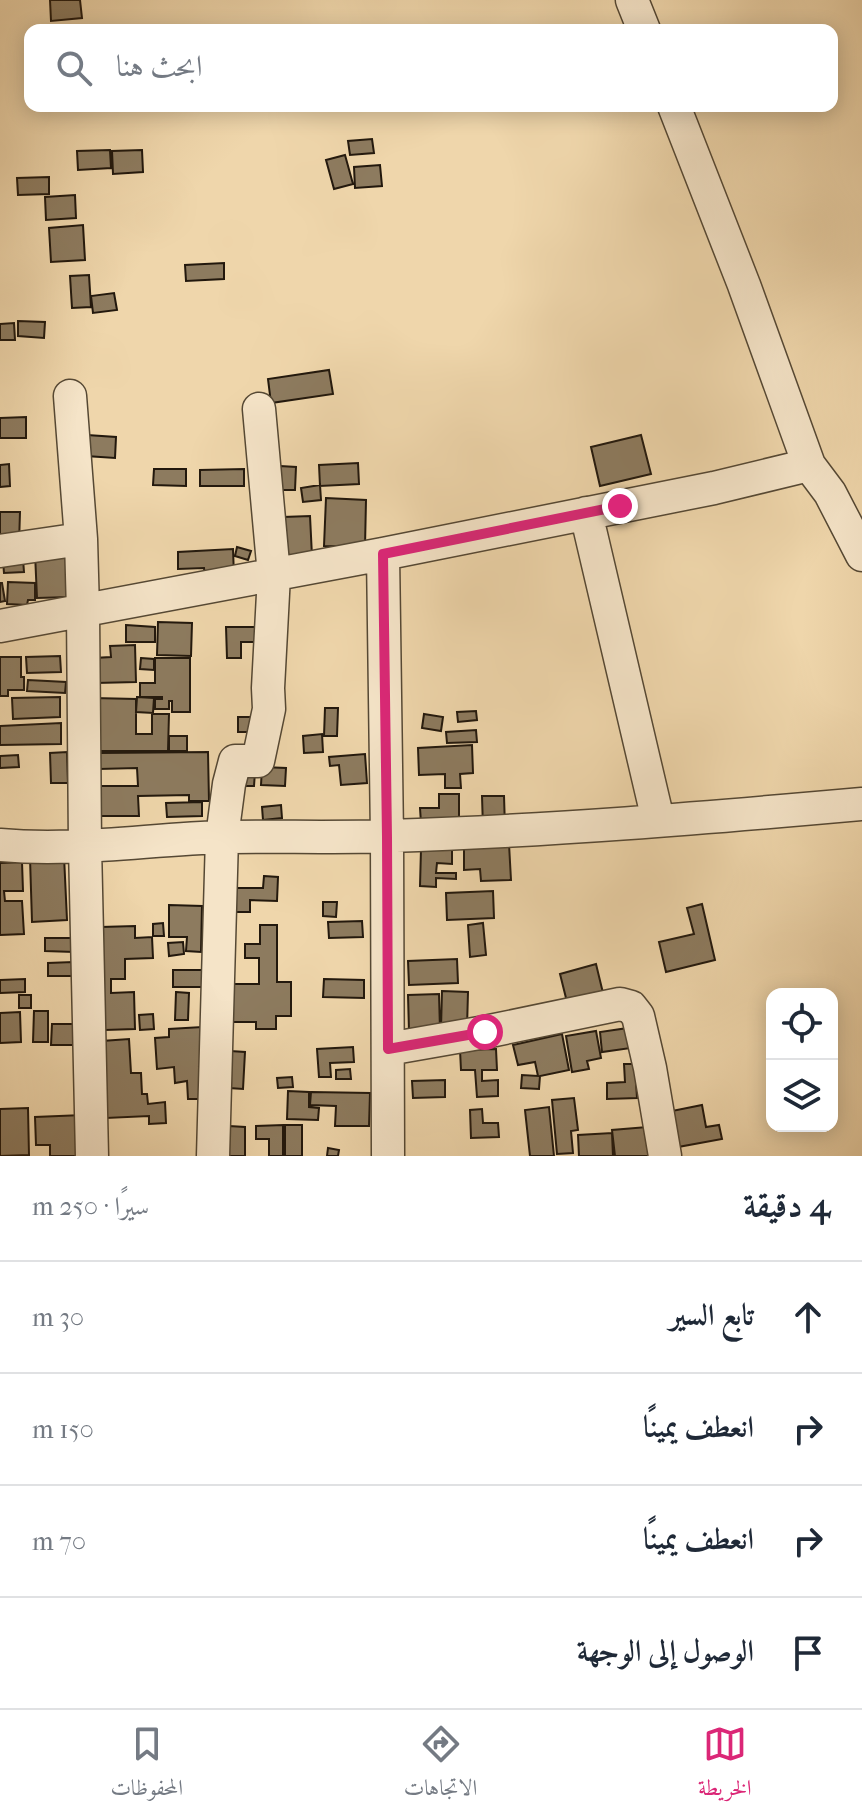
<!DOCTYPE html>
<html lang="ar">
<head>
<meta charset="utf-8">
<style>
  body { margin:0; font-family:"IM FELL French Canon",Amiri,serif; background:#f2f2f3; color:#1f2937; direction:rtl }
  .controls { position:absolute; right:24px; bottom:24px; display:grid; overflow:hidden; border-radius:16px; box-shadow:0 4px 20px #0003 }
  .controls button { width:72px; height:72px; display:grid; place-items:center; padding:0; border:0; border-bottom:2px solid #e0e1e3; background:#fff; color:#1f2937; font:40px sans-serif }
  .stop { position:absolute; width:24px; height:24px; margin:-18px; border:6px solid #db2777; border-radius:50%; background:#fff }
  .stop.end { background:#db2777; border-color:#fff; box-shadow:0 2px 8px #0008 }
  .list { margin:0; padding:0; list-style:none }
  h2 { display:flex; justify-content:space-between; align-items:center; height:104px; margin:0; padding:0 32px; font-size:34px }
  h2 small { font-size:26px; font-weight:400; color:#747a83 }
  .list li { display:grid; grid-template-columns:52px 1fr auto; gap:24px; align-items:center; box-sizing:border-box; height:112px; padding:0 32px; border-top:2px solid #e0e1e3 }
  .list b { display:block; font-size:30px; white-space:nowrap }
  .list em { font-size:26px; font-style:normal; color:#747a83 }
  .icon { flex:none; width:44px; height:44px; fill:none; stroke:currentColor; stroke-width:2; stroke-linecap:round; stroke-linejoin:round }
  .map { position:relative; flex:none; width:862px; height:1156px; overflow:hidden; direction:ltr }
  .search { position:absolute; background:#fff; box-shadow:0 4px 20px #0003; left:24px; right:24px; top:24px; height:88px; display:flex; align-items:center; gap:20px; box-sizing:border-box; padding:0 28px; border-radius:16px; color:#747a83; font-size:30px }
  .sheet { height:552px; background:#fff }
  nav { display:flex; justify-content:space-around; align-items:center; box-sizing:border-box; height:112px; border-top:2px solid #e0e1e3; background:#fff; font-size:22px; color:#747a83 }
  nav a { display:grid; justify-items:center; gap:4px }
  nav .on { color:#db2777 }
  .map>svg:first-child { display:block }
</style>
</head>
<body>
<div class="map">
<svg width="862" height="1156" viewBox="0 0 862 1156">
  <rect width="100%" height="100%" fill="#efd6ab"/>
  <filter id="stains"><feTurbulence type="fractalNoise" baseFrequency=".0025" numOctaves="4"/><feColorMatrix values="0 0 0 0 .2 0 0 0 0 .09 0 0 0 0 .02 0 0 0 .5 -.17"/></filter>
  <radialGradient id="worn" r=".72"><stop offset=".6" stop-color="#630" stop-opacity="0"/><stop offset="1" stop-color="#630" stop-opacity=".3"/></radialGradient>
  <!-- building -->
  <path fill="#8d7b5f" stroke="#22180d" stroke-width="2" d="M50,0h30l2,18 -31,3z
    M372,139l2,14 -24,2 -2,-14z
    M110,150l1,18 -33,2 -1,-19z
    M142,150l1,22 -30,2 -1,-23z
    M345,155l8,29 -19,5 -8,-29z
    M380,165l2,21 -27,2 -1,-21z
    M49,177v17l-31,1 -1,-17z
    M75,195l1,23 -30,2 -1,-23z
    M83,225l2,35 -34,2 -2,-34z
    M224,263v16l-38,2 -1,-16z
    M89,275l2,32 -19,1 -2,-32z
    M114,293l3,17 -24,3 -2,-17z
    M18,321l27,1 -1,16 -26,-2z
    M14,323l1,17h-15v-16z
    M329,370l4,24 -62,9 -3,-24z
    M26,417v21h-26v-20z
    M87,435l29,2 -1,21 -29,-2z
    M641,435l10,39 -51,12 -9,-39z
    M358,463l1,21 -39,2 -1,-21z
    M9,464l1,22 -10,1v-22z
    M280,466l16,1 -1,23h-16z
    M154,469h32v17l-33,-1z
    M244,469v17h-44v-16z
    M320,485l1,15 -18,2 -2,-14z
    M326,498l40,2 -1,47 -41,-1z
    M0,512h20l-1,32 -19,-1z
    M310,516l2,40 -27,1 -2,-40z
    M237,547l14,4 -3,9 -13,-4z
    M233,549l1,27 -29,1 -1,-9 -26,1v-17z
    M69,552l1,45 -33,1 -2,-45z
    M23,559l1,13 -20,1 -1,-12z
    M8,582l27,1v17h-7l-1,5 -20,-1z
    M0,583h2l3,18 -5,1z
    M158,622l34,1 -1,33 -34,-1z
    M126,625l29,2v15h-29z
    M226,627h30l1,15h-16v16h-14z
    M135,645l1,37 -40,1 -2,-25 17,-1 -1,-11z
    M60,656l1,16 -34,1 -1,-16z
    M0,657h21v20h3v13h-16v6h-8z
    M141,658l13,1v11l-14,-1z
    M155,658h35v54h-18v-11h-3v8h-14v-10h7v-2h-22v-14h15z
    M28,680l38,2 -1,11 -38,-2z
    M60,697v20l-47,2 -1,-21z
    M137,697l17,1 -1,15 -17,-1z
    M93,698l43,1v35h16v-20h17l-1,37h-75z
    M325,708h13l-1,28h-13z
    M476,711l1,9 -19,2 -1,-10z
    M424,714l19,3 -2,14 -19,-3z
    M238,717h17v15h-17z
    M61,723v21l-61,1v-19z
    M476,730l1,12 -30,1 -1,-11z
    M322,734l1,18 -19,1 -1,-17z
    M169,736h18v15h-18z
    M472,745l1,28 -13,1 1,14h-16v-14l-26,1 -1,-27z
    M67,752l1,31h-17l-1,-30z
    M208,752l1,49h-20v-6l-51,1 1,20h-39v-30h38l-1,-18 -38,1v-16z
    M365,754l2,29 -26,2 -2,-20 -9,1 -1,-9z
    M18,755l1,12 -19,1v-12z
    M262,767l24,1 -1,18 -24,-1z
    M238,771l17,1 -1,14h-16z
    M439,794h20v28l-38,1 -1,-15h19z
    M482,796h22l1,32h-22z
    M202,802v14l-35,1 -1,-14z
    M281,805l1,13 -19,2 -1,-13z
    M509,844l2,36 -30,1 -1,-12 -16,1v-25z
    M421,849h31v15l-15,-1 -1,10h20v6l-20,-1v9l-16,-1z
    M64,856l3,64 -35,2 -2,-64z
    M22,862l1,29h-19l1,10h17l2,33 -24,1v-72z
    M264,876l14,1 -1,24 -27,-1v12h-21l1,-24h33z
    M493,891l1,27 -47,2 -1,-27z
    M323,902h14l-1,15 -13,-1z
    M702,904l13,56 -49,12 -7,-30 35,-8 -7,-26z
    M169,905l33,1 -1,46 -15,-1 1,-14h-18z
    M362,921l1,16 -34,1 -1,-16z
    M163,923l1,13h-11v-12z
    M483,923l3,32 -16,2 -2,-32z
    M260,925h17v57h14v34h-15v13h-20v-7h-29v-38h32v-26h-14v-14h15z
    M135,926v12l17,-1 1,21 -28,1v20h-14v14l23,-1 1,37 -30,1 -4,-103z
    M45,938h30l-1,14 -29,-1z
    M183,942l1,12 -15,2 -1,-13z
    M457,959l1,24 -49,2 -1,-24z
    M73,962v14h-25v-13z
    M596,964l7,29 -36,9 -7,-28z
    M173,970h31v17h-31z
    M25,979v13l-25,1v-13z
    M324,979l40,1v18l-41,-1z
    M442,991l26,1 -1,36h-26z
    M176,992l13,1 -1,27h-13z
    M439,994l1,36 -31,1 -1,-36z
    M19,995h12v13h-12z
    M34,1011h14v31h-15z
    M20,1012l1,30 -21,1v-30z
    M153,1014l1,15 -14,1 -1,-15z
    M52,1024h24v21h-25z
    M202,1027l3,40h-6l2,32h-13l-1,-18 -12,2 -1,-16 -17,2 -2,-31 14,-1v-8z
    M628,1028l3,20 -29,4 -2,-20z
    M596,1031l5,27 -14,3 2,8 -17,3 -6,-36z
    M562,1034l7,36 -29,6 -1,13 -18,-1 1,-13 16,1 -3,-14 -17,3 -5,-20z
    M129,1039l2,34h10l1,21h5l1,10 17,-2 1,21 -17,1v-8l-43,2 -4,-77z
    M353,1047l1,15 -24,1 1,14h-12l-2,-28z
    M496,1049l1,21h-15v11l16,-1v16l-21,1 -2,-27h-14l-1,-20z
    M230,1051l15,1 -2,37 -14,-1z
    M624,1064h11l2,34 -30,1v-16l18,-1z
    M350,1069l1,10h-15v-9z
    M292,1077l1,10 -15,1 -1,-10z
    M445,1080v17l-32,1 -1,-17z
    M288,1091l21,1v15l10,1 -1,12 -31,-1z
    M311,1092l59,1 -1,33h-34l1,-20 -26,-1z
    M574,1098l4,32 -7,1 2,22 -16,1 -5,-54z
    M702,1105l4,22 13,-2 3,14 -44,8 -6,-36z
    M549,1107l5,49h-24l-5,-46z
    M28,1108l1,47 -29,1v-47z
    M482,1109l1,14h15l1,14 -28,1 -1,-28z
    M83,1115l2,41h-35v-11h-14l-1,-28z
    M283,1125v31h-14v-17h-13v-13z
    M285,1125h17v31h-17z
    M229,1126l16,1v29h-16z
    M647,1127l3,29h-35l-3,-26z
    M612,1133l1,23h-34l-1,-21z
    M328,1148l11,2 -1,6h-11z"/>
  <g fill="none" stroke-linecap="round" stroke-linejoin="round">
    <!-- minor casing -->
    <g stroke="#554834" stroke-width="35">
      <path id="minor" d="M632,0l12,30
        M674,106l70,179 65,180
        M70,396l11,143 2,72 2,235 7,310
        M586,513l72,307
        M0,551l81,-12
        M383,554l4,283 1,319
        M0,626l383,-72 331,-66 95,-23 21,28 32,62
        M0,845c75,7 150,-6 225,-8 54,-1 109,1 164,-1 158,-5 316,-18 473,-32
        M388,1049l97,-17 135,-28 11,3 7,9 12,52 15,88
        M213,1156l9,-319 7,-53 6,-23h23l11,-52 -1,-21 6,-113 -15,-166"/>
    </g>
    <!-- minor -->
    <use href="#minor" stroke="#f5e4c8" stroke-width="32"/>
  </g>
  <g fill="none" stroke-linecap="round" stroke-linejoin="round">
    <!-- route -->
    <path stroke="#db2777" stroke-width="10" d="M485,1032l-97,17 -1,-212 -4,-283 237,-48"/>
  </g>
  <rect width="100%" height="100%" filter="url(#stains)"/>
  <rect width="100%" height="100%" fill="url(#worn)"/>
</svg>
<div class="controls">
<button><svg class="icon" aria-label="locate" viewBox="0 0 24 24"><circle cx="12" cy="12" r="6"/><path d="M12 2v4M12 18v4M2 12h4M18 12h4"/></svg></button>
<button><svg class="icon" aria-label="layers" viewBox="0 0 24 24"><path d="M12 4l9 5-9 5-9-5zM3 14l9 5 9-5"/></svg></button>
</div>
<div class="stop" style="left:485px;top:1032px"></div>
<div class="stop end" style="left:620px;top:506px"></div>
<div class="search"><svg class="icon" aria-label="search" viewBox="0 0 24 24"><circle cx="10" cy="10" r="6"/><path d="M15 15l6 6"/></svg>ابحث هنا</div>
</div>
<section class="sheet">
<h2>4 دقيقة<small>سيرًا · 250 m</small></h2>
<ul class="list">
<li><svg class="icon" aria-label="ahead" viewBox="0 0 24 24"><path d="M12 20V5M6 11l6-6 6 6"/></svg><div><b>تابع السير</b></div><em>30 m</em></li>
<li><svg class="icon" aria-label="right" viewBox="0 0 24 24"><path d="M7 20v-9h11M14 6l5 5-5 5"/></svg><div><b>انعطف يمينًا</b></div><em>150 m</em></li>
<li><svg class="icon" aria-label="right" viewBox="0 0 24 24"><path d="M7 20v-9h11M14 6l5 5-5 5"/></svg><div><b>انعطف يمينًا</b></div><em>70 m</em></li>
<li><svg class="icon" aria-label="arrive" viewBox="0 0 24 24"><path d="M6 21V4h12l-3 4 3 4H6"/></svg><div><b>الوصول إلى الوجهة</b></div></li>
</ul>
</section>
<nav>
<a class="on"><svg class="icon" aria-label="map" viewBox="0 0 24 24"><path d="M3 6l6-2 6 2 6-2v14l-6 2-6-2-6 2zM9 4v14M15 6v14"/></svg>الخريطة</a>
<a><svg class="icon" aria-label="directions" viewBox="0 0 24 24"><path d="M12 3l9 9-9 9-9-9zM9 14v-3h6M13 9l2 2-2 2"/></svg>الاتجاهات</a>
<a><svg class="icon" aria-label="saved" viewBox="0 0 24 24"><path d="M7 4h10v16l-5-4-5 4z"/></svg>المحفوظات</a>
</nav>
</body>
</html>
